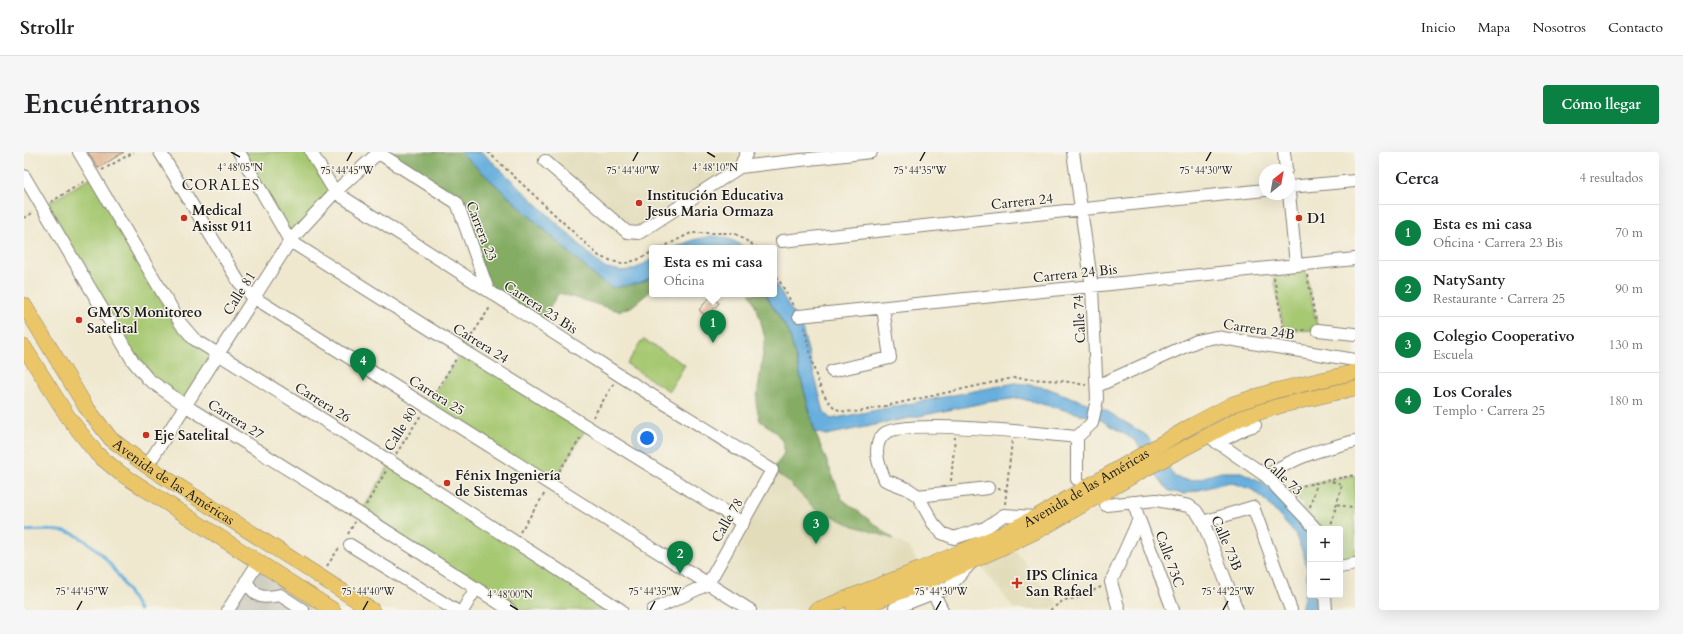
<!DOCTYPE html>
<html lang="es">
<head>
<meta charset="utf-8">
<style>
  body { margin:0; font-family:Cardo,serif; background:#f6f6f6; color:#202124 }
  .controls { position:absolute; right:12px; bottom:12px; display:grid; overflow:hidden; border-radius:4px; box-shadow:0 4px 16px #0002 }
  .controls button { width:36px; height:36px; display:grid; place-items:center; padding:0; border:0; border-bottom:1px solid #e0e0e0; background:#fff; color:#202124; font:20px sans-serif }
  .compass { position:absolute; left:1235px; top:12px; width:36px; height:36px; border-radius:50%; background:#fff; box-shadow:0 4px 16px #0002; rotate:31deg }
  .you { position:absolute; left:623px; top:286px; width:14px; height:14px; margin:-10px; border:3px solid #fff; border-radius:50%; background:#1a73e8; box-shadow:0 0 0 6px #1a73e833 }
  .badge { display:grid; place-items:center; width:26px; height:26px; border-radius:50%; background:#0b8043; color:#fff; font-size:13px; font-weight:700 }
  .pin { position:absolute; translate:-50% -33px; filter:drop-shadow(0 1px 2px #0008) }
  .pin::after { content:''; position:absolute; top:21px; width:14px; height:12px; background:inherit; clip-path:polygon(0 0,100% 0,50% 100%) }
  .popup { position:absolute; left:625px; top:93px; width:128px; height:52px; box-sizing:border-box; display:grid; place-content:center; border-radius:4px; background:#fff; filter:drop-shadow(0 1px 3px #0005); font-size:13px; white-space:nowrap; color:#757577 }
  .popup b { font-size:15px; color:#202124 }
  .popup::after { content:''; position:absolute; left:50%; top:100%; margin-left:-8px; border:8px solid transparent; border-top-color:#fff }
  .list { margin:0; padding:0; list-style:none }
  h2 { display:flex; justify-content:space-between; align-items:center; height:52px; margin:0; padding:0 16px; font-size:17px }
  h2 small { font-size:13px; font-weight:400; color:#757577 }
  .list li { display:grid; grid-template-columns:26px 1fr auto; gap:12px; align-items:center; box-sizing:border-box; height:56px; padding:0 16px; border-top:1px solid #e0e0e0 }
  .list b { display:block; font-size:15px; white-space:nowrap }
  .list p { margin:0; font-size:13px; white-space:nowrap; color:#757577 }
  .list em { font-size:13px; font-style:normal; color:#757577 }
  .map { position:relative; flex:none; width:1331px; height:458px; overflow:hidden; border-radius:4px }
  header { display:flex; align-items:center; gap:24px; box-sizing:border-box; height:56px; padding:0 20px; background:#fff; border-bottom:1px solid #e0e0e0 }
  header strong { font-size:19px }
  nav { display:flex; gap:22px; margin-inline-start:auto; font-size:14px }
  .intro { display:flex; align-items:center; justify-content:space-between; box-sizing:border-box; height:96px; padding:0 24px }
  h1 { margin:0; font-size:28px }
  .button { padding:10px 18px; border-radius:4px; background:#0b8043; color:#fff; font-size:14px; font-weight:700 }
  main { display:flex; gap:24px; padding:0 24px }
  aside { flex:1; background:#fff; border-radius:4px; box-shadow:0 4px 16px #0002 }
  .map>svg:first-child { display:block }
</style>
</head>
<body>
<header>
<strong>Strollr</strong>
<nav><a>Inicio</a><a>Mapa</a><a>Nosotros</a><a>Contacto</a></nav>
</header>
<div class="intro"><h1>Encuéntranos</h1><a class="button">Cómo llegar</a></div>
<main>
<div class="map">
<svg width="1331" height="458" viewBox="0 0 1331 458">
  <rect width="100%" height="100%" fill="#f7f3e8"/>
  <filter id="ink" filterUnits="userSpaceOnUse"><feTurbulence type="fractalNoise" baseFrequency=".025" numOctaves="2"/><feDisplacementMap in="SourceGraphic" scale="8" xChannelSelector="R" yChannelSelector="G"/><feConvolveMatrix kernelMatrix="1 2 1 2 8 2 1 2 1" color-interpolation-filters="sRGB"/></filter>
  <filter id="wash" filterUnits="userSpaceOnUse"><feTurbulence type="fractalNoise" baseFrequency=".012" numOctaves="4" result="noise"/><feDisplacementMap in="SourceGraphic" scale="16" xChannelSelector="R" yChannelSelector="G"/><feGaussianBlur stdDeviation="0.9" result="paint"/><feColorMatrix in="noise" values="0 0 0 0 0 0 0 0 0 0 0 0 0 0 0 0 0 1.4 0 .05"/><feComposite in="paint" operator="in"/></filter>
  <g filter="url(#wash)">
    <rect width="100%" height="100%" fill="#efe8cf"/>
    <!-- built -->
    <path fill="#e2dcba" d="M527,0h196l-7,15 -101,66 -12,-1 -82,-71z
      M748,318l14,10 29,29 39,17 40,13 16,9 11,21 -104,41h-67l-42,-26z
      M989,396l45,56 -8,6h-35l-37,-48z"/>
    <!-- industrial -->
    <path fill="#c5c5b8" d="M234,411l75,47h-105z"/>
    <!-- green -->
    <path fill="#a6c871" stroke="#617246" d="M215,0h72l24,40 -45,49z
      M69,24l88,148 37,31 -32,51 -38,-27 -106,-172z
      M1280,112l14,66 -34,1 -12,-63z
      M619,187l42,26 -16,26 -42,-27z
      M439,198l124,77 -36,58 -125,-79z
      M367,310l230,148h-111l-150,-96z
      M1331,323v85l-15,3v-34h-19l-18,-20 1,-4 -11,-12 -4,1 -5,-4z"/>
    <!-- forest -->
    <path fill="#84ac63" stroke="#506440" d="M353,0h83l138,127 42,4 12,-6v13l-21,17 -12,4 -60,-18 -20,30 -51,-33 -31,-87z
      M725,142h16l24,38 26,100 27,67 52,40 -40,-13 -39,-17 -29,-29 -14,-10c3,-5 9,-10 11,-15 6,-15 -13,-28 -23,-34l-4,-17 9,-65 -5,-21 -8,-21z"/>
    <!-- water -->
    <path fill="#67afde" stroke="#42667d" d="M436,0h22l121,115c26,6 26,6 49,-8v18l-12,6 -28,5 -14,-9z
      M688,84c12,1 23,4 33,12h-71l19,-8z
      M750,129l28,47 22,84 7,7 184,-36 9,1 23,4 58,22 41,25 29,42 15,4 31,-9h20l21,10 13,11 31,38 4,11v53h7l-3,15h-13l6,-26v-14l-3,-15 -9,-21 -28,-32 -14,-12 -24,-8 -45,12 -15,-3 -19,-24 -14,-26 -37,-22 -80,-21 -31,4 -162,33 -11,-3 -26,-100 -24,-38h9z"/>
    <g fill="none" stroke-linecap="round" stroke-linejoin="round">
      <!-- stream -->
      <path stroke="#67afde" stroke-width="3" d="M0,379c12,-1 41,-2 52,4 31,16 47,47 63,75"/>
    </g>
    <g id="blocks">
      <!-- building -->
      <path fill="#e1b694" d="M64,0h36l-26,16z
        M687,144l8,7 -12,14 -8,-7z"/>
    </g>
  </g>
  <g filter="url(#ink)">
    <use href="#blocks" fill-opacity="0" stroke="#868276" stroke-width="1"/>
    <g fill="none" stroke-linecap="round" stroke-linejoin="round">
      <!-- minor casing -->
      <g stroke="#868276" stroke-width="14">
        <path id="minor" d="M55,0l102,172 13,15 197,123 230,148
          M136,0l79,130 14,15 497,313
          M215,0l51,89 173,109 280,173
          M287,0l24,40 284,183 153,95 -64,114
          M353,0l80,51 31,87
          M1049,0l19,135 5,112 -5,24 -15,14v42
          M1260,0l2,18
          M521,9l82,71 12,1 101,-66 131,-15
          M716,15l7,-15
          M0,24l109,185 15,18 38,27 174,108 150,96
          M1265,35l66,-6
          M1265,41l7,72
          M758,89l483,-51
          M775,164l556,-57
          M1294,178l37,4
          M808,219l58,-13 -7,-50
          M1073,234l100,-45 19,-4 139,23
          M1183,283l59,41 50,53
          M1193,291l29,-15 9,-3
          M123,314l143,-225 45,-49 43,-39
          M1242,324c31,-20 53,-26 89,-35
          M894,344l70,-8
          M1082,353l50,-5 33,6 7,5 7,11 34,88
          M1012,365l-32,-2 -19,13 -31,10 -12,-5 -9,-10 -15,-27 -10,-7 -23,-9c-6,-14 -14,-34 -1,-46 17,-16 163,0 193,3
          M1115,367l34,91
          M1179,370l50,-15 38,103
          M326,393l105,65
          M1316,415l15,-3
          M222,429c10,17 16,18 34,14l23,15
          M906,434l12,24
          M1301,443l1,15
          M871,456l54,-21 21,-23
          M204,458l30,-47
          M439,458l13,-22
          M629,458l55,-26
          M1095,458l-8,-28 28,-63 -6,-17"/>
      </g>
      <!-- major casing -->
      <g stroke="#868276" stroke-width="16">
        <g id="major">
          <path id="s1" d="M0,153l62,102 25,32 36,27 225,144"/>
          <path d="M0,195l44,70 29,37 23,19 213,137"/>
          <path id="s2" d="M793,458l104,-41 82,-35 33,-17 157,-92 40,-21 41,-13 81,-19"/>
          <path d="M829,458l75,-29 82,-37 31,-15 95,-55 105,-56 38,-12 76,-18"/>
        </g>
      </g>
      <!-- path -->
      <path stroke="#868276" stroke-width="2" stroke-dasharray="3 3" stroke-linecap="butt" d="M464,0l112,105 22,7 15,-4 15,-8
        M78,18l32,-18
        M27,50l34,-21
        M0,66l10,-6
        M637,96l30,-15h43l24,15
        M750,119l20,36
        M1283,123l9,45
        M1250,126l10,53 23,-1
        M780,175c6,22 13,78 38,84 5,1 11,0 16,1l155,-34 50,3 23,4
        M444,189l23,-35
        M408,246l24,-39
        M569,265l21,-34
        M372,302l25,-39
        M532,324l26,-40
        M927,329l4,-44
        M1267,336l64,-13
        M974,337l9,1
        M981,352l7,-63
        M1313,352l18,5
        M342,353l20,-34
        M1286,355l7,-24
        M1306,377l12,-45 -12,-3
        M496,380l25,-39
        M324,382l7,-12
        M303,414l12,-18
        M1026,458l14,-10 13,-2 24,-11"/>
      <!-- minor -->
      <use href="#minor" stroke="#fff" stroke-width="12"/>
      <!-- major -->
      <use href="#major" stroke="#ebc669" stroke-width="15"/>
    </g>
  </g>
  <!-- ticks -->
  <path fill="none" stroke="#1c1c1c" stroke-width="1.5" d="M207,0l9,5M683,0l8,5M323,9l5,-9M609,9l5,-9M896,9l5,-9M1182,9l5,-9M486,453l8,5M53,458l5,-9M339,458l5,-9M626,458l5,-9M912,458l5,-9M1199,458l5,-9"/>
  <!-- markers -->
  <g fill="#c8321e" stroke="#f7f3e8" stroke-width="1.5">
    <circle cx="615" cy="51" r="4"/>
    <circle cx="160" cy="66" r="4"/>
    <circle cx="1275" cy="66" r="4"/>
    <circle cx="55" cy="168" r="4"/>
    <circle cx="122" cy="283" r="4"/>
    <circle cx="423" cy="331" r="4"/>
    <path d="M991 425h4v4h4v4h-4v4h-4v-4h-4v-4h4z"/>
  </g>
  <g text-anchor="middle" stroke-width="3" stroke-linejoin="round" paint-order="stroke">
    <!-- poi labels -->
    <g font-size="14" font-weight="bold" fill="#1c1c1c" stroke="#f7f3e8" text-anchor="start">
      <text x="623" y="48">Institución Educativa<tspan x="623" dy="16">Jesus Maria Ormaza</tspan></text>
      <text x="168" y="63">Medical<tspan x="168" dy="16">Asisst 911</tspan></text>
      <text x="1283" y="71">D1</text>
      <text x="63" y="165">GMYS Monitoreo<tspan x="63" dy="16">Satelital</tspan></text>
      <text x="130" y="288">Eje Satelital</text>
      <text x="431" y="328">Fénix Ingeniería<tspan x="431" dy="16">de Sistemas</tspan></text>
      <text x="1002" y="428">IPS Clínica<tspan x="1002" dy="16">San Rafael</tspan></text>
    </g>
    <!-- street labels -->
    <g font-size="14" fill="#1c1c1c" stroke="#f7f3e8">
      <text transform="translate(998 49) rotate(-6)" y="5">Carrera 24</text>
      <text transform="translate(458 79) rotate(69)" y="5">Carrera 23</text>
      <text transform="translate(1051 121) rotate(-6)" y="5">Carrera 24 Bis</text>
      <text transform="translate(215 141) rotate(-58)" y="5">Calle 81</text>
      <text transform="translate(517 155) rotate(33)" y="5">Carrera 23 Bis</text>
      <text transform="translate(1055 167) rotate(-93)" y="5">Calle 74</text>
      <text transform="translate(1235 177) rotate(9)" y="5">Carrera 24B</text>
      <text transform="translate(457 191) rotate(32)" y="5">Carrera 24</text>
      <text transform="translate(413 243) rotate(32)" y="5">Carrera 25</text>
      <text transform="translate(299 250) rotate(32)" y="5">Carrera 26</text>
      <text transform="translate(212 267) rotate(32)" y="5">Carrera 27</text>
      <text transform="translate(376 277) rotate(-58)" y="5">Calle 80</text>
      <text transform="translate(1259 324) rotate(43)" y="5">Calle 73</text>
      <text dy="5" stroke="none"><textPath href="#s1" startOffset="236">Avenida de las Américas</textPath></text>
      <text dy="5" stroke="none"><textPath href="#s2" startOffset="296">Avenida de las Américas</textPath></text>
      <text transform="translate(703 368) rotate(-60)" y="5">Calle 78</text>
      <text transform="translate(1203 391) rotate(67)" y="5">Calle 73B</text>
      <text transform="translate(1146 407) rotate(70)" y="5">Calle 73C</text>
    </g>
    <!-- neighbourhood labels -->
    <g font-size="15" letter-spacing="1" fill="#1c1c1c" stroke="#f7f3e8">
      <text x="197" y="38">CORALES</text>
    </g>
  </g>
  <g font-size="10" text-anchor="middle" fill="#1c1c1c" stroke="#f7f3e8" stroke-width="3" stroke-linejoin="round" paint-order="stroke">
    <text x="216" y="19">4°48'05"N</text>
    <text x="691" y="19">4°48'10"N</text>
    <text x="1182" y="22">75°44'30"W</text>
    <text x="323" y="22">75°44'45"W</text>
    <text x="609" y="22">75°44'40"W</text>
    <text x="896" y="22">75°44'35"W</text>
    <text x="58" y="443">75°44'45"W</text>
    <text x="344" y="443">75°44'40"W</text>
    <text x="631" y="443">75°44'35"W</text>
    <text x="917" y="443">75°44'30"W</text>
    <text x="1204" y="443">75°44'25"W</text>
    <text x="486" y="446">4°48'00"N</text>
  </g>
</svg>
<div class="controls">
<button>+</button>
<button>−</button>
</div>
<svg class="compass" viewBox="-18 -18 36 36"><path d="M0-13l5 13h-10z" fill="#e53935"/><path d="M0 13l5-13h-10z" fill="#757577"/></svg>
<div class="you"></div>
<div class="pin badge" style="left:689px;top:191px">1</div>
<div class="popup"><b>Esta es mi casa</b>Oficina</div>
<div class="pin badge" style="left:656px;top:422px">2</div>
<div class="pin badge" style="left:792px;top:392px">3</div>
<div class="pin badge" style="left:339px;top:229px">4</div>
</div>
<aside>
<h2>Cerca<small>4 resultados</small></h2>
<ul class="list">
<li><span class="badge">1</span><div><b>Esta es mi casa</b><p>Oficina · Carrera 23 Bis</p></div><em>70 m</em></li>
<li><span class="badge">2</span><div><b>NatySanty</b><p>Restaurante · Carrera 25</p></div><em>90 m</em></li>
<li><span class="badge">3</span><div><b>Colegio Cooperativo</b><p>Escuela</p></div><em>130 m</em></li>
<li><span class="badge">4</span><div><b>Los Corales</b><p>Templo · Carrera 25</p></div><em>180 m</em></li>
</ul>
</aside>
</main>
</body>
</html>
